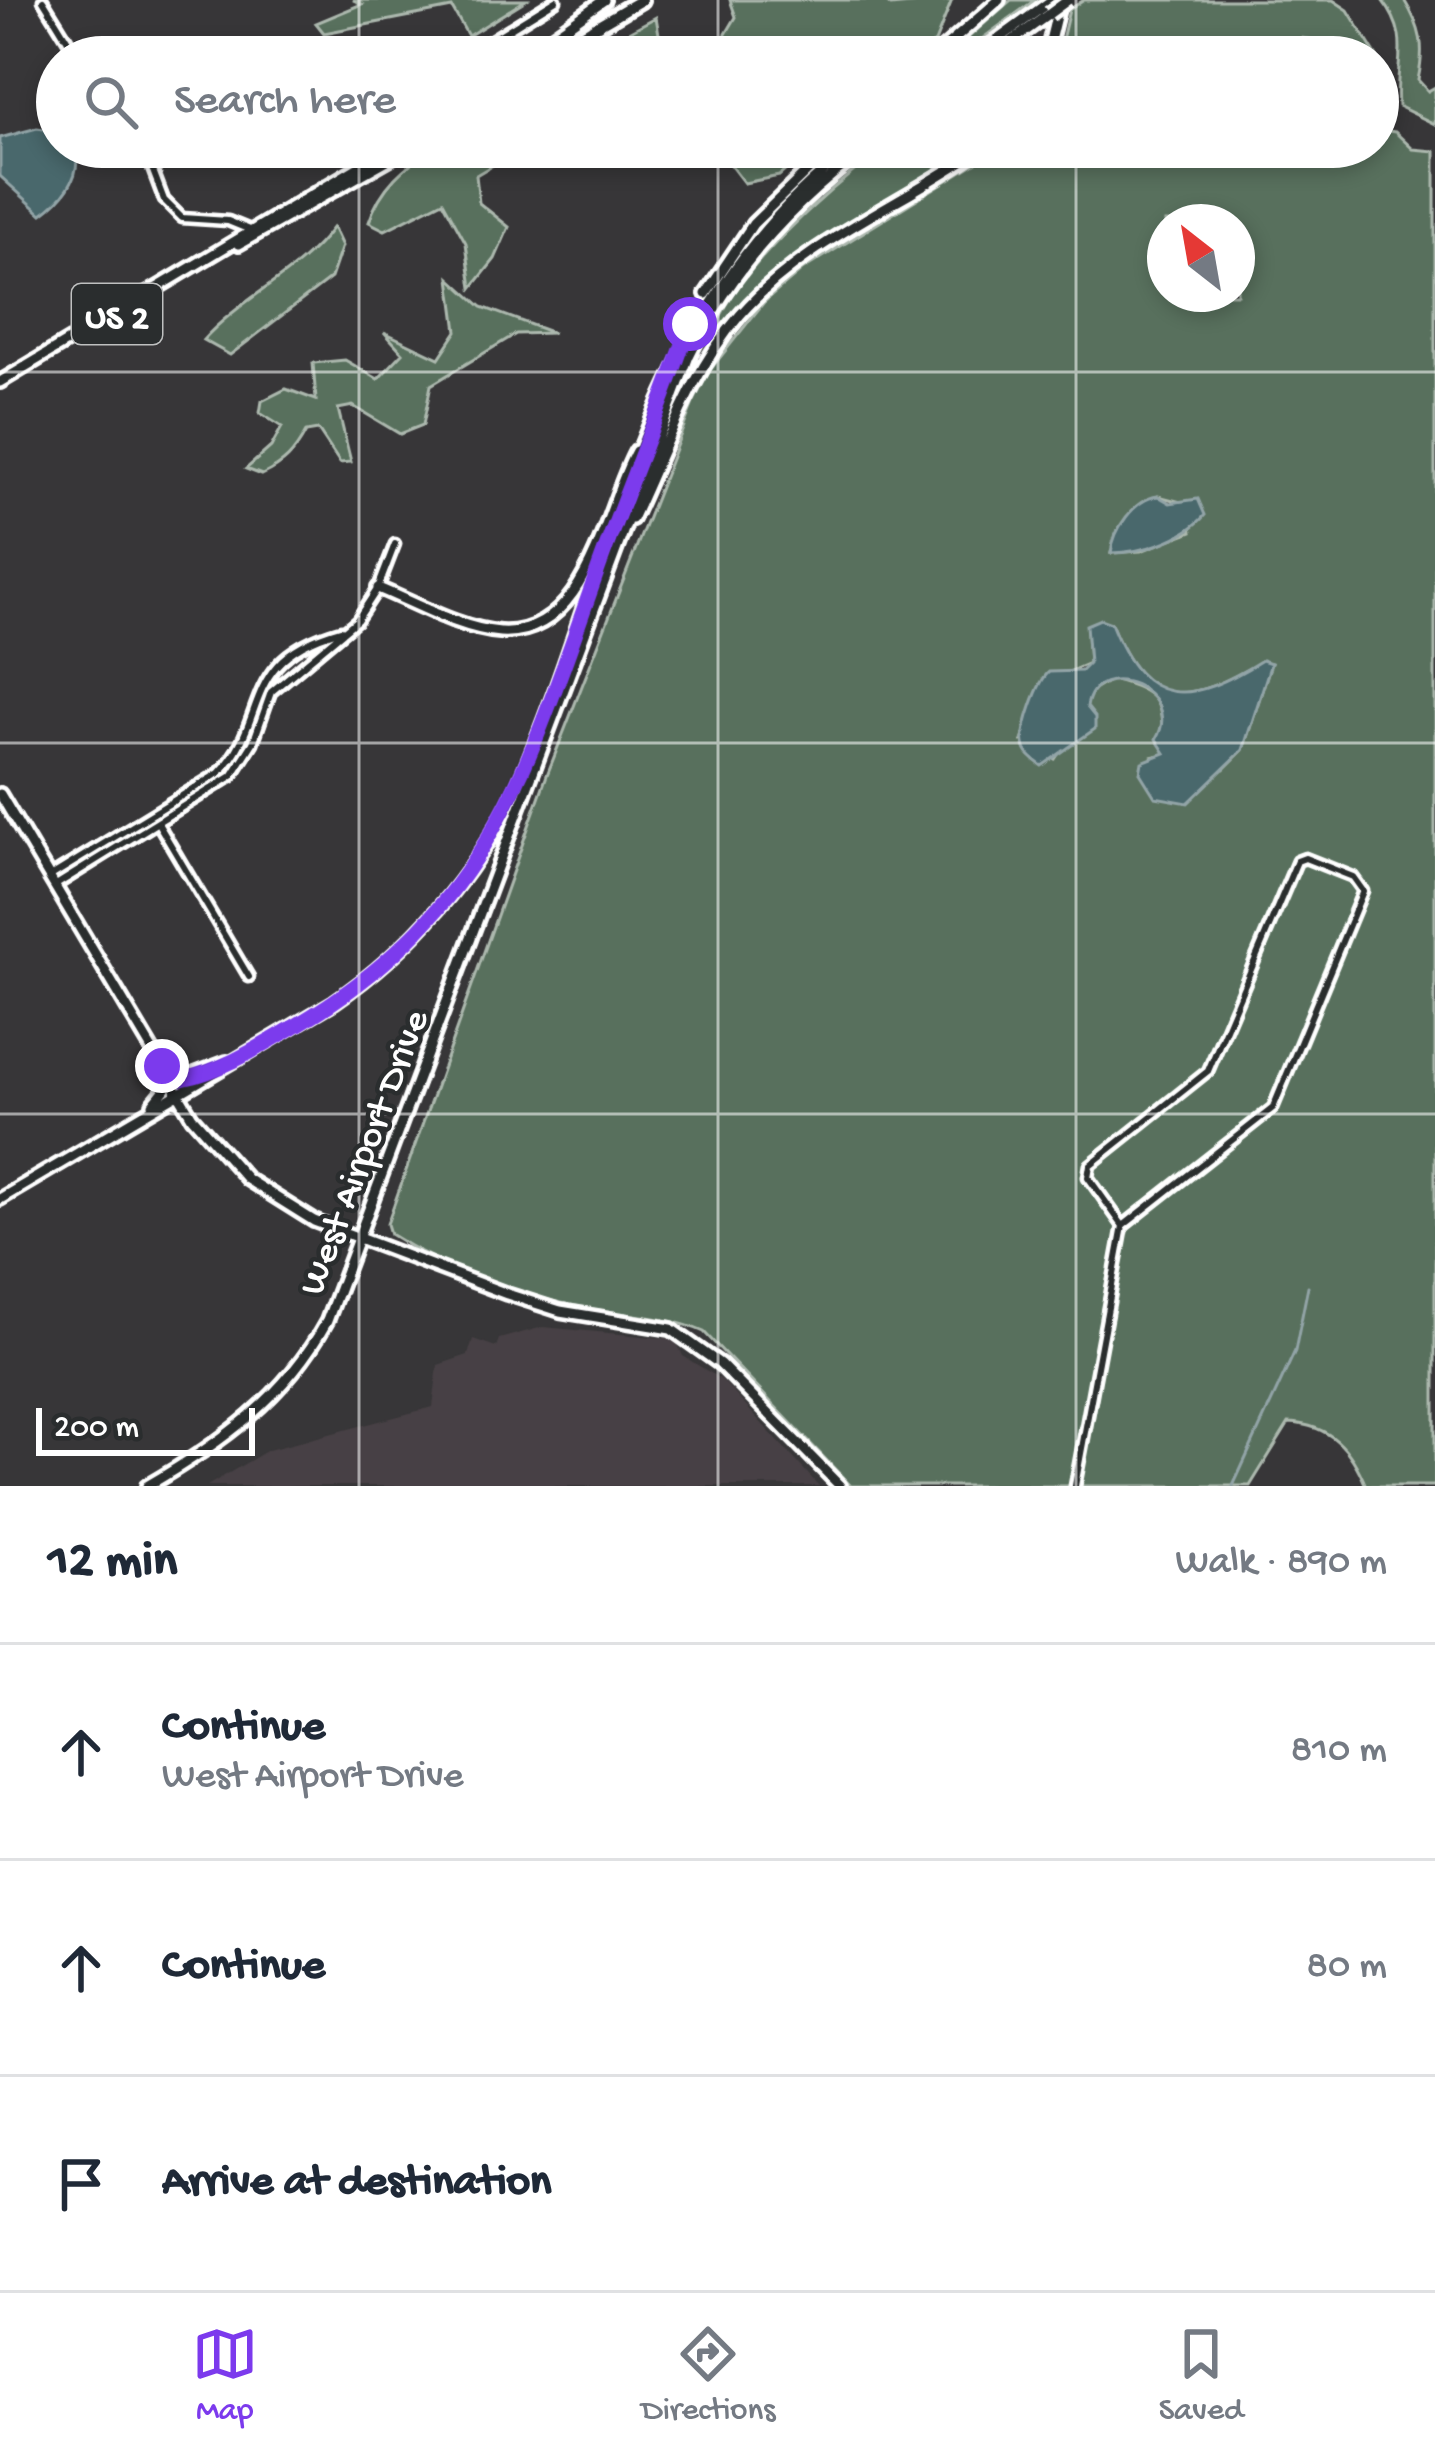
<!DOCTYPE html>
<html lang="en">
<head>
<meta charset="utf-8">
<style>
  body { margin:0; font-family:"Gochi Hand",sans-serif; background:#f2f2f3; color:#1f2937 }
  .compass { position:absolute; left:1147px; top:204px; width:108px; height:108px; border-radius:50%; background:#fff; box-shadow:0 6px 18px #0003; rotate:329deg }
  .scale { position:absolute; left:36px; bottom:30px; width:219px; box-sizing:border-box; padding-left:12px; border:6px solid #fff; border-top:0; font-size:33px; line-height:42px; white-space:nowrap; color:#fff; -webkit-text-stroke:9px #2a2d2e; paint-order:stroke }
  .stop { position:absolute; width:36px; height:36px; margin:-27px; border:9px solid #7c3aed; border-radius:50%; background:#fff }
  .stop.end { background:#7c3aed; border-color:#fff; box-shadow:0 3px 12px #0008 }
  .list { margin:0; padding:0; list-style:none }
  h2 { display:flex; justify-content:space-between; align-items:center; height:156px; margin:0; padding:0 48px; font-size:51px }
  h2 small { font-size:39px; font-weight:400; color:#747a83 }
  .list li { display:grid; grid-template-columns:78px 1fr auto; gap:36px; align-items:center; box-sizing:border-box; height:216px; padding:0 48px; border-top:3px solid #e0e1e3 }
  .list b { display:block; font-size:45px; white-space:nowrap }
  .list p { margin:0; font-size:39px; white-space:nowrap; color:#747a83 }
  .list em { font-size:39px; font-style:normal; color:#747a83 }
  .icon { flex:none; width:66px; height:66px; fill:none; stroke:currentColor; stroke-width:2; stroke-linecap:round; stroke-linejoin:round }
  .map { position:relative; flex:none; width:1435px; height:1486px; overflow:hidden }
  .search { position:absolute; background:#fff; box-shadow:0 6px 18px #0003; left:36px; right:36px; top:36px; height:132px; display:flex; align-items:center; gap:30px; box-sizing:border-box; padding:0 42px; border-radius:66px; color:#747a83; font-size:45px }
  .sheet { height:804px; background:#fff }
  nav { display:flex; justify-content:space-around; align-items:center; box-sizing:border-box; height:168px; border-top:3px solid #e0e1e3; background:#fff; font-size:33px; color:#747a83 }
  nav a { display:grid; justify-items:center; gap:6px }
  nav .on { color:#7c3aed }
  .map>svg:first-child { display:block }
</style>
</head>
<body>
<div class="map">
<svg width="1435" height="1486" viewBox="0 0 1435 1486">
  <rect width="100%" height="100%" fill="#373638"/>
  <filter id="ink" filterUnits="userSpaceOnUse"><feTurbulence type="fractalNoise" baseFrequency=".00833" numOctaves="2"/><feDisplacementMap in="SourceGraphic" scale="24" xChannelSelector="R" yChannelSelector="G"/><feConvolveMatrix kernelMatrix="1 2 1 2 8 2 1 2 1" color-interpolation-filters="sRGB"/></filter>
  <g filter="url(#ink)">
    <!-- built -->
    <path fill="#474044" d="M543,1327l132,12 8,17 39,24 97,106h-612l61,-36 165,-43 5,-42 30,-10 5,-16 23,8 3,-8z"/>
    <!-- green -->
    <path fill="#58705d" stroke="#acb8ae" stroke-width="3" fill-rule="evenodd" d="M353,0h173l-58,36 -16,-28 -128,25 -8,-10 46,-19z
      M730,0h154l7,6 61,-6 -17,42 -18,15h-223l22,-6 20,-34z
      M1011,0h24l-78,57h-11z
      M1084,0h249l15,10 29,47h-42l-5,-15 -28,-4 -14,19h-230l11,-47z
      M1382,0h22c18,29 21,47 14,80l10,11 7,-4v37l-37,-18c-4,-43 15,-67 -16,-106z
      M656,17l7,40h-81z
      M1382,130l13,2 18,17 22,2v1335h-69c-15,-37 -35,-61 -77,-63l-39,63h-399l-147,-154c-41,-18 -86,-17 -129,-26 -63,-13 -131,-37 -185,-72l-3,-10 160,-449 146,-372 17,-33 54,-68 38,-32 199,-123h377zM1165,222h72v72h-72zM1158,496l27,7 7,28 -51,20 -30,2c8,-29 20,-43 47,-57zM1111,623c36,92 79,80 151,38l9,2 -28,87 -19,19 -73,-12 14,-3c-6,-51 2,-60 -53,-75l-23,14 -8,44 -17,9 -9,13 -33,-18 12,-35 30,-32 25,-11 -2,-29z
      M435,147h205c-45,7 -78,24 -120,2l-44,26 3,28 30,24 -14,32 -23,29 -6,-45 -23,-42 -58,29 -16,-8c11,-35 36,-57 66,-75z
      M681,147h131l-33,29 -35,7 -20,-26z
      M885,147h87l-201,129 -58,62c13,-62 122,-154 172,-191z
      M333,227l9,19 -11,32 -101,77 -27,-15c40,-44 95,-65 130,-113z
      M450,278l32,29 71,26 -37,1 -85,51 -8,40 -23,9 -47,-28 -15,3 13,53 -11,1 -22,-33 -12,2c-12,22 -21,32 -44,43l-16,-6 25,-22 11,-20 -22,-14 2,-12 24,-12 30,11 -3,-37 32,-3 33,19 25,-26 -19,-21 55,26 18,-27z"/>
    <!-- water -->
    <path fill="#49676c" stroke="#92a4a7" stroke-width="3" d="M37,128l20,3v16h18c8,29 -11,51 -33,67l-42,-38v-38z
      M1158,496l12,7 28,-4 7,16c-20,24 -63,38 -94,38 2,-23 23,-54 47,-57z
      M1100,619l11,4c34,88 80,82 151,37l9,3 -28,87 -55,53 -33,-6 -15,-24 2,-11 23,-9 -9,-14c29,-49 -61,-85 -69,-32l8,10v12l-53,37c-8,-6 -17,-12 -18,-22 -3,-15 14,-63 25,-72l32,-1 8,-8 -3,-38z"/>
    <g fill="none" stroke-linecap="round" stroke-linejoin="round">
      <!-- stream -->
      <path stroke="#92a4a7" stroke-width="3" d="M1233,1486l62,-135 13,-65"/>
      <!-- street casing -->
      <g stroke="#fff" stroke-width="15">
        <path id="street" d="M43,0l35,57
          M464,57l92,-57
          M144,147l20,53 18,18 46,3 22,9
          M159,825l90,152
          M51,876l168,-103c52,-53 18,-114 122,-143
          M56,885l176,-109 21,-33 18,-51 86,-72 21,-32 17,-44
          M1075,1486l48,-260 150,-118 90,-217 -10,-14 -48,-19 -8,3 -89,210 -118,94 -2,12 35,49"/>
      </g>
      <!-- secondary casing -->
      <g stroke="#fff" stroke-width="18">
        <path id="secondary" d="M0,794l192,323 55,62 67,42 193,73 53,17 111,18 49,35 120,122
          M166,1069l16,10 45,-17"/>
      </g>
      <!-- primary casing -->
      <g stroke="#fff" stroke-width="18">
        <path id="primary" d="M523,57l81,-57
          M544,57l52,-31
          M934,57l65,-57
          M974,57l78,-57
          M990,57l59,-43
          M1046,57l14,-57
          M239,244l171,-97
          M706,294l47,-70 79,-77
          M0,382l392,-235
          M632,519c33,-69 57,-145 108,-204 63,-73 165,-112 243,-168
          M378,588c37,15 82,41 122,44 88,5 104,-122 136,-181
          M153,1104l13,-16 -4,-22
          M0,1199l334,-197c80,-55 139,-124 182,-212 100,-229 125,-483 337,-643
          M147,1486c74,-43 138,-88 180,-165l362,-965c41,-86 103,-153 179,-209"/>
      </g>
      <!-- highway casing -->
      <g stroke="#fff" stroke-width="20">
        <path id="highway" d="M593,28l48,-28"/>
      </g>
      <!-- street -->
      <use href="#street" stroke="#2a2d2e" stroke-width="6"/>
      <!-- secondary -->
      <use href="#secondary" stroke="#2a2d2e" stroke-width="9"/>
      <!-- primary -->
      <use href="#primary" stroke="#2a2d2e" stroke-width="9"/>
      <!-- highway -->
      <use href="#highway" stroke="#2a2d2e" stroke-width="10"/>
      <!-- primary-bridge casing -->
      <g stroke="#fff" stroke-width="18" stroke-linecap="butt">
        <path id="primary-bridge" d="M1049,14l19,-14"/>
      </g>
      <!-- primary-bridge -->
      <use href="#primary-bridge" stroke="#2a2d2e" stroke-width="9"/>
    </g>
  </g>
  <g fill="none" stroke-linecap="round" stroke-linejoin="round" filter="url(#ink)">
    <!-- route -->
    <path stroke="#7c3aed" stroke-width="15" d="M162,1066l20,13c41,-8 79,-33 115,-54 195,-116 231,-261 303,-461 29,-80 62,-159 90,-240"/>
  </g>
  <!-- grid -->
  <path fill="none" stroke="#fff" stroke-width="3" stroke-opacity="0.55" d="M359,0v57M718,0v57M1076,0v57M359,147v1339M718,147v1339M1076,147v1339M0,372h1435M0,743h1435M0,1114h1435"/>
  <g text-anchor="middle" stroke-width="9" stroke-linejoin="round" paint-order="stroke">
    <!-- shield labels -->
    <rect fill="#2a2d2e" stroke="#bfc0c0" stroke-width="3" x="72" y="284" width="90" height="60" rx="9"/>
    <g font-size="36" font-weight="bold" fill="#fff">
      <text x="117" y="327">US 2</text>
    </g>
    <!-- street labels -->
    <g font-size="39" fill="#fff" stroke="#2a2d2e">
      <text transform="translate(360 1151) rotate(-69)" y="14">West Airport Drive</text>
    </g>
  </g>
</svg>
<svg class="compass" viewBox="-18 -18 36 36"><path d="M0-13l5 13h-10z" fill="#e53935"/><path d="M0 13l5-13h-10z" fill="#747a83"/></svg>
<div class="scale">200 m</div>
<div class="stop" style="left:690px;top:324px"></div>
<div class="stop end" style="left:162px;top:1066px"></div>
<div class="search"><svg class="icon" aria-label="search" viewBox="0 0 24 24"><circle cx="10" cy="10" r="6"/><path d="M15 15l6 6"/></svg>Search here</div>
</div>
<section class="sheet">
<h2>12 min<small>Walk · 890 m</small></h2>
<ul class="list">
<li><svg class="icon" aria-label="ahead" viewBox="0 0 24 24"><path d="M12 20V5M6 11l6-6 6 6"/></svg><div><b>Continue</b><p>West Airport Drive</p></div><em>810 m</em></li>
<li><svg class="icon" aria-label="ahead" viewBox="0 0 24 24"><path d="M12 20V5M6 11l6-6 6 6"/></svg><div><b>Continue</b></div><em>80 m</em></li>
<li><svg class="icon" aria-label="arrive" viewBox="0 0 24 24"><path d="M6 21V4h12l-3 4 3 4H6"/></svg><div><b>Arrive at destination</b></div></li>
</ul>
</section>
<nav>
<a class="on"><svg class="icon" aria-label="map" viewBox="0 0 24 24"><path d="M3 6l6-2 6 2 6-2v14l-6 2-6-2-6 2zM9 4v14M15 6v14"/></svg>Map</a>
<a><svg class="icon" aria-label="directions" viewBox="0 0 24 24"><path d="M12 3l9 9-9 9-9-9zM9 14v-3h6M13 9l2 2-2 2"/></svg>Directions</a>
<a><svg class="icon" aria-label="saved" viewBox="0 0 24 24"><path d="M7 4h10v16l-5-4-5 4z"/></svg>Saved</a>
</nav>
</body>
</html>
